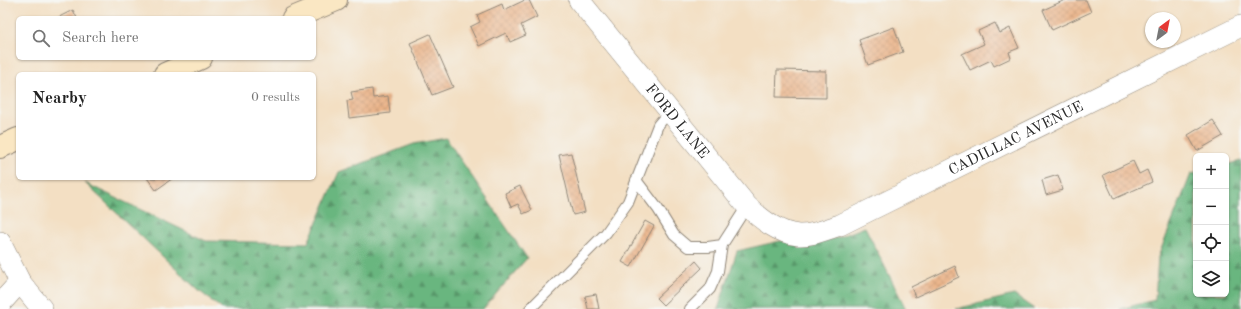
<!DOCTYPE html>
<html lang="en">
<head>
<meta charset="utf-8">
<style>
  body { margin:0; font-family:"Old Standard TT",serif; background:#f2f2f2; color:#222 }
  .controls { position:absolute; right:12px; bottom:12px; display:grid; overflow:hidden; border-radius:6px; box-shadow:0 1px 3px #0004 }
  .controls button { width:36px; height:36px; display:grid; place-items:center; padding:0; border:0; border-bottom:1px solid #e0e0e0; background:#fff; color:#222; font:20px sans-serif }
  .compass { position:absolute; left:1145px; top:12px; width:36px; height:36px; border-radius:50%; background:#fff; box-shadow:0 1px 3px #0004; rotate:32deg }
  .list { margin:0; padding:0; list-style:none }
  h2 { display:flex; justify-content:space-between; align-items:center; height:52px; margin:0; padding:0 16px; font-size:17px }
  h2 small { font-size:13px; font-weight:400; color:#767676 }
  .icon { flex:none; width:22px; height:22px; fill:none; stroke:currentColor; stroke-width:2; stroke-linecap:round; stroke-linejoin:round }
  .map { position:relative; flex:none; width:1241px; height:309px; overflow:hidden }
  .search { position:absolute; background:#fff; box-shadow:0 1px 3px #0004; left:16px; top:16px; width:300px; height:44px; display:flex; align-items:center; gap:10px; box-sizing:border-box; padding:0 14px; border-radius:6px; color:#767676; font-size:15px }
  .panel { position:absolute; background:#fff; box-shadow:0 1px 3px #0004; left:16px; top:72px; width:300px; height:108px; border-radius:6px }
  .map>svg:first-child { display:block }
</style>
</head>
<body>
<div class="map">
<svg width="1241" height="309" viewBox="0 0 1241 309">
  <defs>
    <pattern id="forest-firs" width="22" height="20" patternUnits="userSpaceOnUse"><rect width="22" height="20" fill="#69b67f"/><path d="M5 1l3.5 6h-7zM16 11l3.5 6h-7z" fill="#579468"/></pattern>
    <pattern id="building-cross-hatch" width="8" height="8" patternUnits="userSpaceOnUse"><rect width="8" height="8" fill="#eab388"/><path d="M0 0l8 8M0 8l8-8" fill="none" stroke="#c99a76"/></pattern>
  </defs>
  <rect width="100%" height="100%" fill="#f6f6f2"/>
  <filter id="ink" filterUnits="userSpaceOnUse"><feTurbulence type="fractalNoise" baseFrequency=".025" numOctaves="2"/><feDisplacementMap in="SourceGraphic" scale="8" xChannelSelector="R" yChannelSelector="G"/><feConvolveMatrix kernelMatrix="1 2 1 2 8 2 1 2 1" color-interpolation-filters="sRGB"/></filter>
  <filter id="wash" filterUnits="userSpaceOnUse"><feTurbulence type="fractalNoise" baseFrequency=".012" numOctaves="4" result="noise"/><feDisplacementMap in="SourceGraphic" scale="16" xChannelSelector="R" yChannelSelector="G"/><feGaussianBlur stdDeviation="0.9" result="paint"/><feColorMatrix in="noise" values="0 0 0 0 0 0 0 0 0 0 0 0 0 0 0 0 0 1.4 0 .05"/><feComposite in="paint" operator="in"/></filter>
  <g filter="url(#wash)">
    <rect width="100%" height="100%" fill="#f3dfc3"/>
    <!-- forest -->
    <path fill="url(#forest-firs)" stroke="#4a7055" d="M446,138l81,120 -44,51h-261l-24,-19 -113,-107 121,58 102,2 31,-71 75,-28z
      M1241,161v148h-121l35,-9 3,-43 33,-83 5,-1v121h30v-129z
      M865,227l41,82h-188l19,-58 43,-10h43l16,-4z
      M1014,295l20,14h-78z"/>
    <g id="blocks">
      <!-- building -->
      <path fill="url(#building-cross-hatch)" d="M525,0h4l8,17 -16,8 5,10 -16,7 -4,-9 -27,13 -9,-19 10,-5 -3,-7 25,-11 2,6z
        M1065,0h21l5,12 -39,18 -9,-20z
        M73,10l4,8h-20z
        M995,23l5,10 10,-5 9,20 -10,4 2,6 -17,8 -3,-6 -21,10 -8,-16 22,-10 -6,-13z
        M894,27l9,25 -35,13 -9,-25z
        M430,34l23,53 -21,8 -22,-52z
        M777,70l49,1v27l-50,-1z
        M372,89l1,9 15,-2 2,17 -41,5 -2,-17 6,-1 -2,-8z
        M1213,120l10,16 -26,15 -9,-16z
        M571,153l14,59 -12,3 -14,-60z
        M1133,161l6,13 8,-4 5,12 -38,17 -11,-24z
        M1058,175l5,15 -17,5 -4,-15z
        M147,178h26l-17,12z
        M520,186l12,24 -9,4 -5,-10 -7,3 -6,-14z
        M645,221l9,5 -23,41 -9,-5z
        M696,261l6,7 -39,37 -7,-7z
        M955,266l4,11 -44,20 -4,-10z
        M596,294l3,15h-11l-3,-13z"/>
    </g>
  </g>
  <g filter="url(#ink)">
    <use href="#blocks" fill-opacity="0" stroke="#8f8577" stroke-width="1"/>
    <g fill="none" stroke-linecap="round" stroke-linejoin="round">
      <!-- lane casing -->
      <g stroke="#8f8577" stroke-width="12">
        <path id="lane" d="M636,180l22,29 16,26 14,12h20l14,-2 25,-39
          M530,309l76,-76 22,-31 30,-77 11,-13
          M690,309l20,-20 8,-18 4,-26"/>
      </g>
      <!-- street casing -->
      <g stroke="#8f8577" stroke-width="22">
        <g id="street">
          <path id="s1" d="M579,0l168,206c14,13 31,27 51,29 14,1 29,-6 42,-10l401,-199"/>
          <path d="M0,242l20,40 22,27"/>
          <path d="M0,304l20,-22"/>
        </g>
      </g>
      <!-- secondary casing -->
      <g stroke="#8f8577" stroke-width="24">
        <path id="secondary" d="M293,18l43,-18
          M165,74l36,-16
          M0,147l18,-8"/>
      </g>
      <!-- lane -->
      <use href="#lane" stroke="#fff" stroke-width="10"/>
      <!-- street -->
      <use href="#street" stroke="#fff" stroke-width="21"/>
      <!-- secondary -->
      <use href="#secondary" stroke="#fae7c3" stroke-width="22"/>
    </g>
  </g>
  <g text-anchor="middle" stroke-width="3" stroke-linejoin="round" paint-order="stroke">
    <!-- street labels -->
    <g font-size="15" fill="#2b2b2b" stroke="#f6f6f2">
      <text dy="5" stroke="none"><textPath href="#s1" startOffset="156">FORD LANE</textPath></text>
      <text dy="5" stroke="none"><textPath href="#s1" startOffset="565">CADILLAC AVENUE</textPath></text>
    </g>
  </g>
</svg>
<div class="controls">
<button>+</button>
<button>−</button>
<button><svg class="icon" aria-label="locate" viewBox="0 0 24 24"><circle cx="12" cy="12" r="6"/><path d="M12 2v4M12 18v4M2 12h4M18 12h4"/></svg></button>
<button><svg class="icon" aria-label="layers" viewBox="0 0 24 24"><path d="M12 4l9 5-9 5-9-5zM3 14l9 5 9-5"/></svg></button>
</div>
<svg class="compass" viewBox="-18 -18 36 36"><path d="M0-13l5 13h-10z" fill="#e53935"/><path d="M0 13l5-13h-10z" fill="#767676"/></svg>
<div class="search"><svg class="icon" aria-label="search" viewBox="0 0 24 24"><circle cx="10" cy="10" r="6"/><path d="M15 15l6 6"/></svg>Search here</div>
<section class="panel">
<h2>Nearby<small>0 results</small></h2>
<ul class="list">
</ul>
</section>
</div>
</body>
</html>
